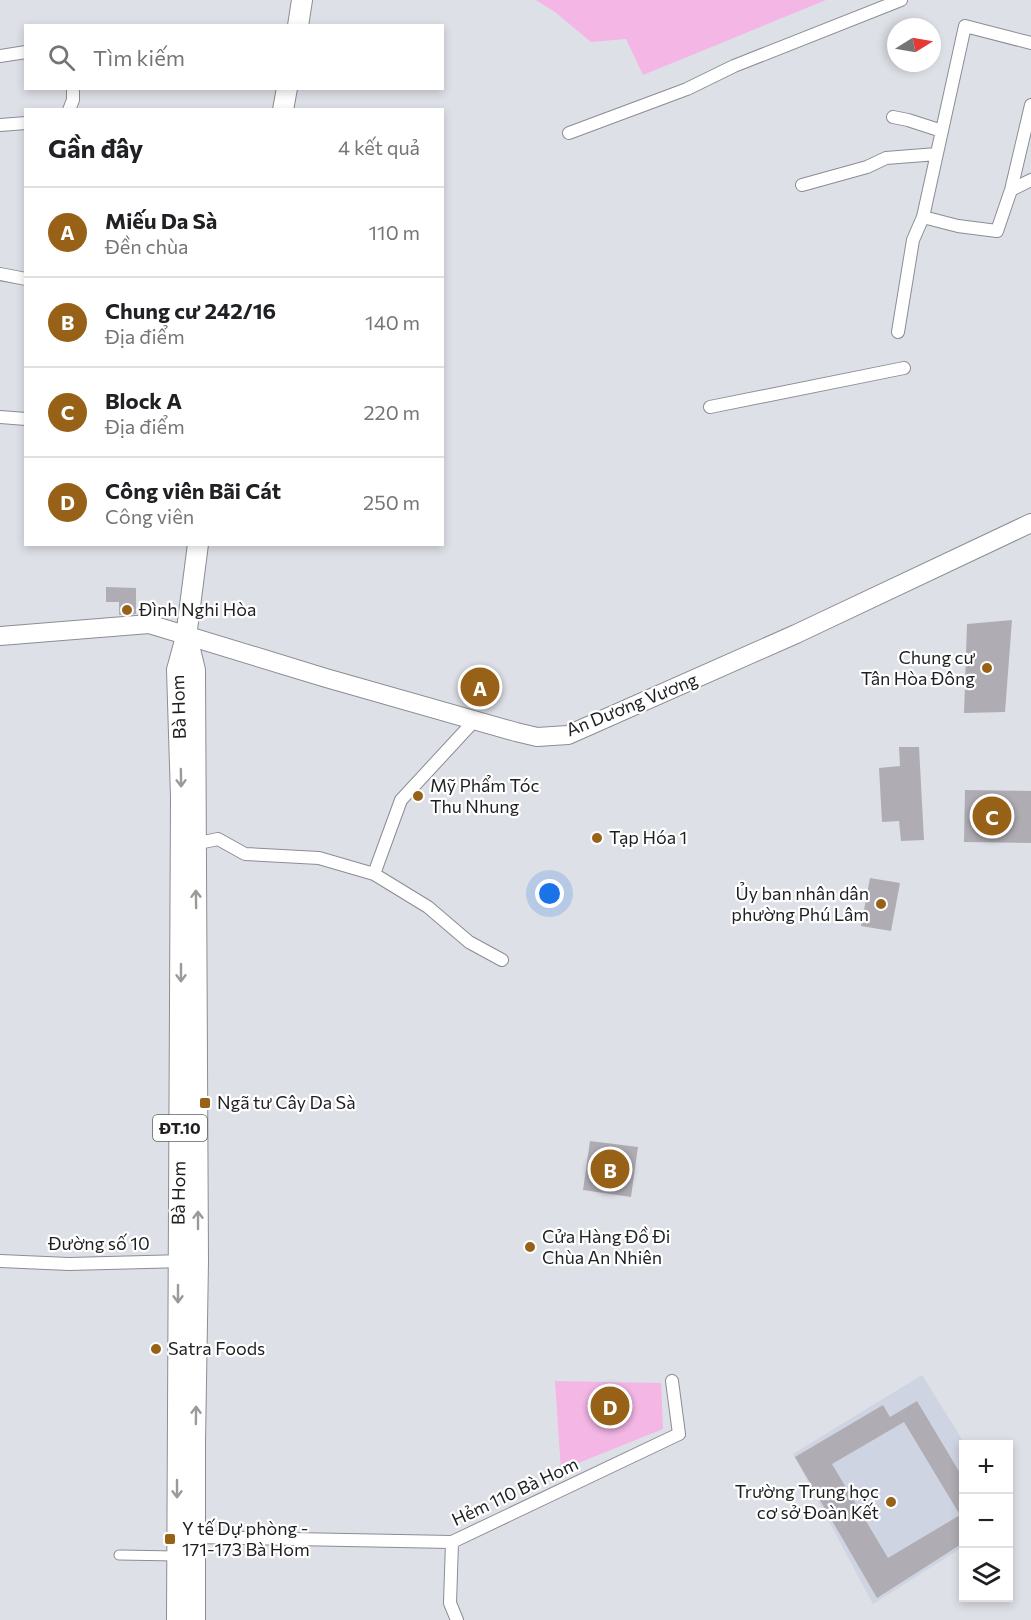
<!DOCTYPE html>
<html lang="vi">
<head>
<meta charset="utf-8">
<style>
  body { margin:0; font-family:Commissioner,sans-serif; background:#f6f6f6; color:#202124 }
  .controls { position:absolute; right:18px; bottom:18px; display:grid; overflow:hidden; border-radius:0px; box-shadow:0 3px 9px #0003 }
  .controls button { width:54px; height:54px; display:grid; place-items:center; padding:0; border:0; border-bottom:2px solid #e0e0e0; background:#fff; color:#202124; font:30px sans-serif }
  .compass { position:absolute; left:887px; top:18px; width:54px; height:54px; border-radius:50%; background:#fff; box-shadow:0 3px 9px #0003; rotate:79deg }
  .you { position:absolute; left:550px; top:894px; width:21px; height:21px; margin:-15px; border:4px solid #fff; border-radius:50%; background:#1a73e8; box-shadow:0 0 0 9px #1a73e833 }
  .badge { display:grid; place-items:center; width:39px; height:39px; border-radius:50%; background:#976218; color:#fff; font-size:20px; font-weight:700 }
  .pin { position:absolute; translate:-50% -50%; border:3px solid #fff; box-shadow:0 2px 6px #0006 }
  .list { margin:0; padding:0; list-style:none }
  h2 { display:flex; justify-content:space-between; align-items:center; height:78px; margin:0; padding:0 24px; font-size:26px }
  h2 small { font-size:20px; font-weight:400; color:#757577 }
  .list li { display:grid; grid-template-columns:39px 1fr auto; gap:18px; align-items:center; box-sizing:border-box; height:90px; padding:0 24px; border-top:2px solid #e0e0e0 }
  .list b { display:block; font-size:22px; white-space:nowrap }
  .list p { margin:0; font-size:20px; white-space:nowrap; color:#757577 }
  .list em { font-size:20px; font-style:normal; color:#757577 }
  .icon { flex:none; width:33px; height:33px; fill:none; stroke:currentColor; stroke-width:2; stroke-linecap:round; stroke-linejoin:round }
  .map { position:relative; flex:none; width:1031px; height:1620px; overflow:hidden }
  .search { position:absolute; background:#fff; box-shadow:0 3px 9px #0003; left:24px; top:24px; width:420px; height:66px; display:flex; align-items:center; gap:15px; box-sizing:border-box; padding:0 21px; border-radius:0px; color:#757577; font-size:22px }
  .panel { position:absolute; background:#fff; box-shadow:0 3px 9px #0003; left:24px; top:108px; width:420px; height:438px; border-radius:0px }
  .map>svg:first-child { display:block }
</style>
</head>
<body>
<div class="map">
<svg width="1031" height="1620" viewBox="0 0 1031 1620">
  <rect width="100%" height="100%" fill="#dee0e7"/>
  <!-- built -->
  <path fill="#cfd4e2" d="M922,1375l43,69 -2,103 -90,57 -80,-150z"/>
  <!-- green -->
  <path fill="#f3b6e5" d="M536,0h290l-183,75 -17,-36 -35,3 -36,-30z
    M555,1381l106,2 2,46 -102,41z"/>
  <!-- building -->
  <path fill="#afadb3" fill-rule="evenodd" d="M106,587l30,1v26l-17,1v-13h-13z
    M1012,620l-7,92 -41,1 3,-89z
    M484,683l6,9 -10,8 -7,-9z
    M899,747h20l5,93 -23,1 -2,-20 -17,1 -3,-54 21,-2z
    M965,790l66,1v52l-67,-1z
    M870,878l30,5 -9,48 -30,-5z
    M590,1141l48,6 -7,50 -48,-7z
    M917,1401l46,77v65l-86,55 -82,-141 88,-52 7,12zM904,1422l56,93 -72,43 -56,-94z"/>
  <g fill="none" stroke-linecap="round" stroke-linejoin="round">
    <!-- pedestrian casing -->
    <g stroke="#8b8d93" stroke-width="11">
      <path id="pedestrian" d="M119,1555l58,1"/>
    </g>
    <!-- minor casing -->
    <g stroke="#8b8d93" stroke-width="14">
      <path id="minor" d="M0,56l26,-4
        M69,110l4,-10v-12
        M893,117l15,3 34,11
        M0,125l26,-2
        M569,133l118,-44 47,-23 167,-66
        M802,185l65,-18 19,-9 51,-4
        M1011,190l20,-10
        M923,217l35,9 39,5 14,-41 20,-85
        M0,274l26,5
        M898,332l15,-92 10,-23 42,-191 66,17
        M710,407l194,-39
        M0,417l26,2
        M189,845l29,-6 27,15 74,4 55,16 54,33 41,35 33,18
        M374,874l27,-74 74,-80
        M0,1261l69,3 116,-3
        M196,1537l256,5 227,-108 -7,-53
        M452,1542l-2,61 7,17"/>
    </g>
    <!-- secondary casing -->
    <g stroke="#8b8d93" stroke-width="20">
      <path id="secondary" d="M0,636l149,-12 177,54 190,54 21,5 31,-2 228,-101 235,-111"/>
    </g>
    <!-- primary casing -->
    <g stroke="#8b8d93" stroke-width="22">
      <path id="primary" d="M298,26l4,-26
        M283,110l4,-22
        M187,637l8,33 3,591 -3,182v177
        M177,1620l4,-823 -4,-127 9,-33 12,-93"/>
    </g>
    <!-- pedestrian -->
    <use href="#pedestrian" stroke="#fff" stroke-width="9"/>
    <!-- minor -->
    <use href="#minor" stroke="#fff" stroke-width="12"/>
    <!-- secondary -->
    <use href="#secondary" stroke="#fff" stroke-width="18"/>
    <!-- primary -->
    <use href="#primary" stroke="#fff" stroke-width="20"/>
  </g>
  <!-- one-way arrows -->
  <defs><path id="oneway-shaft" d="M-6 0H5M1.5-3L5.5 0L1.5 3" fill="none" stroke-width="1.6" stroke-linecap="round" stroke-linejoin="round" transform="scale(1.5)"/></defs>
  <g stroke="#9a9a9b">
    <use href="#oneway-shaft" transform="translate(181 778) rotate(89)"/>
    <use href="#oneway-shaft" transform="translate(196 899) rotate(-91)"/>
    <use href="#oneway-shaft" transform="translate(181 973) rotate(90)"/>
    <use href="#oneway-shaft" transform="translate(198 1220) rotate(-90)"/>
    <use href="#oneway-shaft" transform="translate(178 1294) rotate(90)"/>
    <use href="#oneway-shaft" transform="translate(196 1415) rotate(-89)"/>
    <use href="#oneway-shaft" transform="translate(177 1489) rotate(90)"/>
  </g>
  <!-- markers -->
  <g fill="#976218" stroke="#fff" stroke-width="2">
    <circle cx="127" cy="610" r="6"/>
    <circle cx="987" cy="668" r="6"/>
    <circle cx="418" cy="796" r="6"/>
    <circle cx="597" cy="838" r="6"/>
    <circle cx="881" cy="904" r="6"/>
    <rect x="199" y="1097" width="12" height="12" rx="3"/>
    <circle cx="530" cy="1247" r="6"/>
    <circle cx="156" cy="1349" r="6"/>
    <circle cx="891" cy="1502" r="6"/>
    <rect x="164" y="1533" width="12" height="12" rx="3"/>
  </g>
  <g text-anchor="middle" stroke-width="4.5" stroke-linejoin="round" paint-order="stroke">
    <!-- shield labels -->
    <rect fill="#fff" stroke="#626264" stroke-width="1.5" x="153" y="1115" width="54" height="26" rx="4.5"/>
    <g font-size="16" font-weight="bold" fill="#1e1f21">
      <text x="180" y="1134">ĐT.10</text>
    </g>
    <!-- poi labels -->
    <g font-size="18" fill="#1e1f21" stroke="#fff" text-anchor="start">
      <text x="139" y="616">Đình Nghi Hòa</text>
      <text x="975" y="664" text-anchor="end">Chung cư<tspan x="975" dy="21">Tân Hòa Đông</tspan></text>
      <text x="430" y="792">Mỹ Phẩm Tóc<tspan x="430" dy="21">Thu Nhung</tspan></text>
      <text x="609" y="844">Tạp Hóa 1</text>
      <text x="869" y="900" text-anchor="end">Ủy ban nhân dân<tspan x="869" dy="21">phường Phú Lâm</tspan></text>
      <text x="217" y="1109">Ngã tư Cây Da Sà</text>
      <text x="542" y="1243">Cửa Hàng Đồ Đi<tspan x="542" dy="21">Chùa An Nhiên</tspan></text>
      <text x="168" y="1355">Satra Foods</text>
      <text x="879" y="1498" text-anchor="end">Trường Trung học<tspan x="879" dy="21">cơ sở Đoàn Kết</tspan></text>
      <text x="182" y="1535">Y tế Dự phòng -<tspan x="182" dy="21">171-173 Bà Hom</tspan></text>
    </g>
    <!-- street labels -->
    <g font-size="18" fill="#1e1f21" stroke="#fff">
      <text transform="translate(632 705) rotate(-22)" y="6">An Dương Vương</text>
      <text transform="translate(179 707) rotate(-92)" y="6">Bà Hom</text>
      <text transform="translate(179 1193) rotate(-89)" y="6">Bà Hom</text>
      <text x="99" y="1250">Đường số 10</text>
      <text transform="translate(515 1492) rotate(-25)" y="6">Hẻm 110 Bà Hom</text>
    </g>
  </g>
</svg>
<div class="controls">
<button>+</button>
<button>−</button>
<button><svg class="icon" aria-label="layers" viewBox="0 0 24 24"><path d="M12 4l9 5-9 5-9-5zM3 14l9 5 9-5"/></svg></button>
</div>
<svg class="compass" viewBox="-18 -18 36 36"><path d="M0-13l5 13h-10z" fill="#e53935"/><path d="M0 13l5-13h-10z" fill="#757577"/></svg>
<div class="you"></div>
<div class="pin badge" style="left:480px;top:687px">A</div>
<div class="pin badge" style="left:610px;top:1169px">B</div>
<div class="pin badge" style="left:992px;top:816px">C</div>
<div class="pin badge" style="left:610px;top:1406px">D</div>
<div class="search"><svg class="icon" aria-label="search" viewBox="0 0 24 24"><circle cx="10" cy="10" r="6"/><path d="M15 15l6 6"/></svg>Tìm kiếm</div>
<section class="panel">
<h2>Gần đây<small>4 kết quả</small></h2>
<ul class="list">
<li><span class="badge">A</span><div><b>Miếu Da Sà</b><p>Đền chùa</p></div><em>110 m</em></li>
<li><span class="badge">B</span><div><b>Chung cư 242/16</b><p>Địa điểm</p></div><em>140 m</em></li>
<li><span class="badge">C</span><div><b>Block A</b><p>Địa điểm</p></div><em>220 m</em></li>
<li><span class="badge">D</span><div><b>Công viên Bãi Cát</b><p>Công viên</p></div><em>250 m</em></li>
</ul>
</section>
</div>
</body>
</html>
